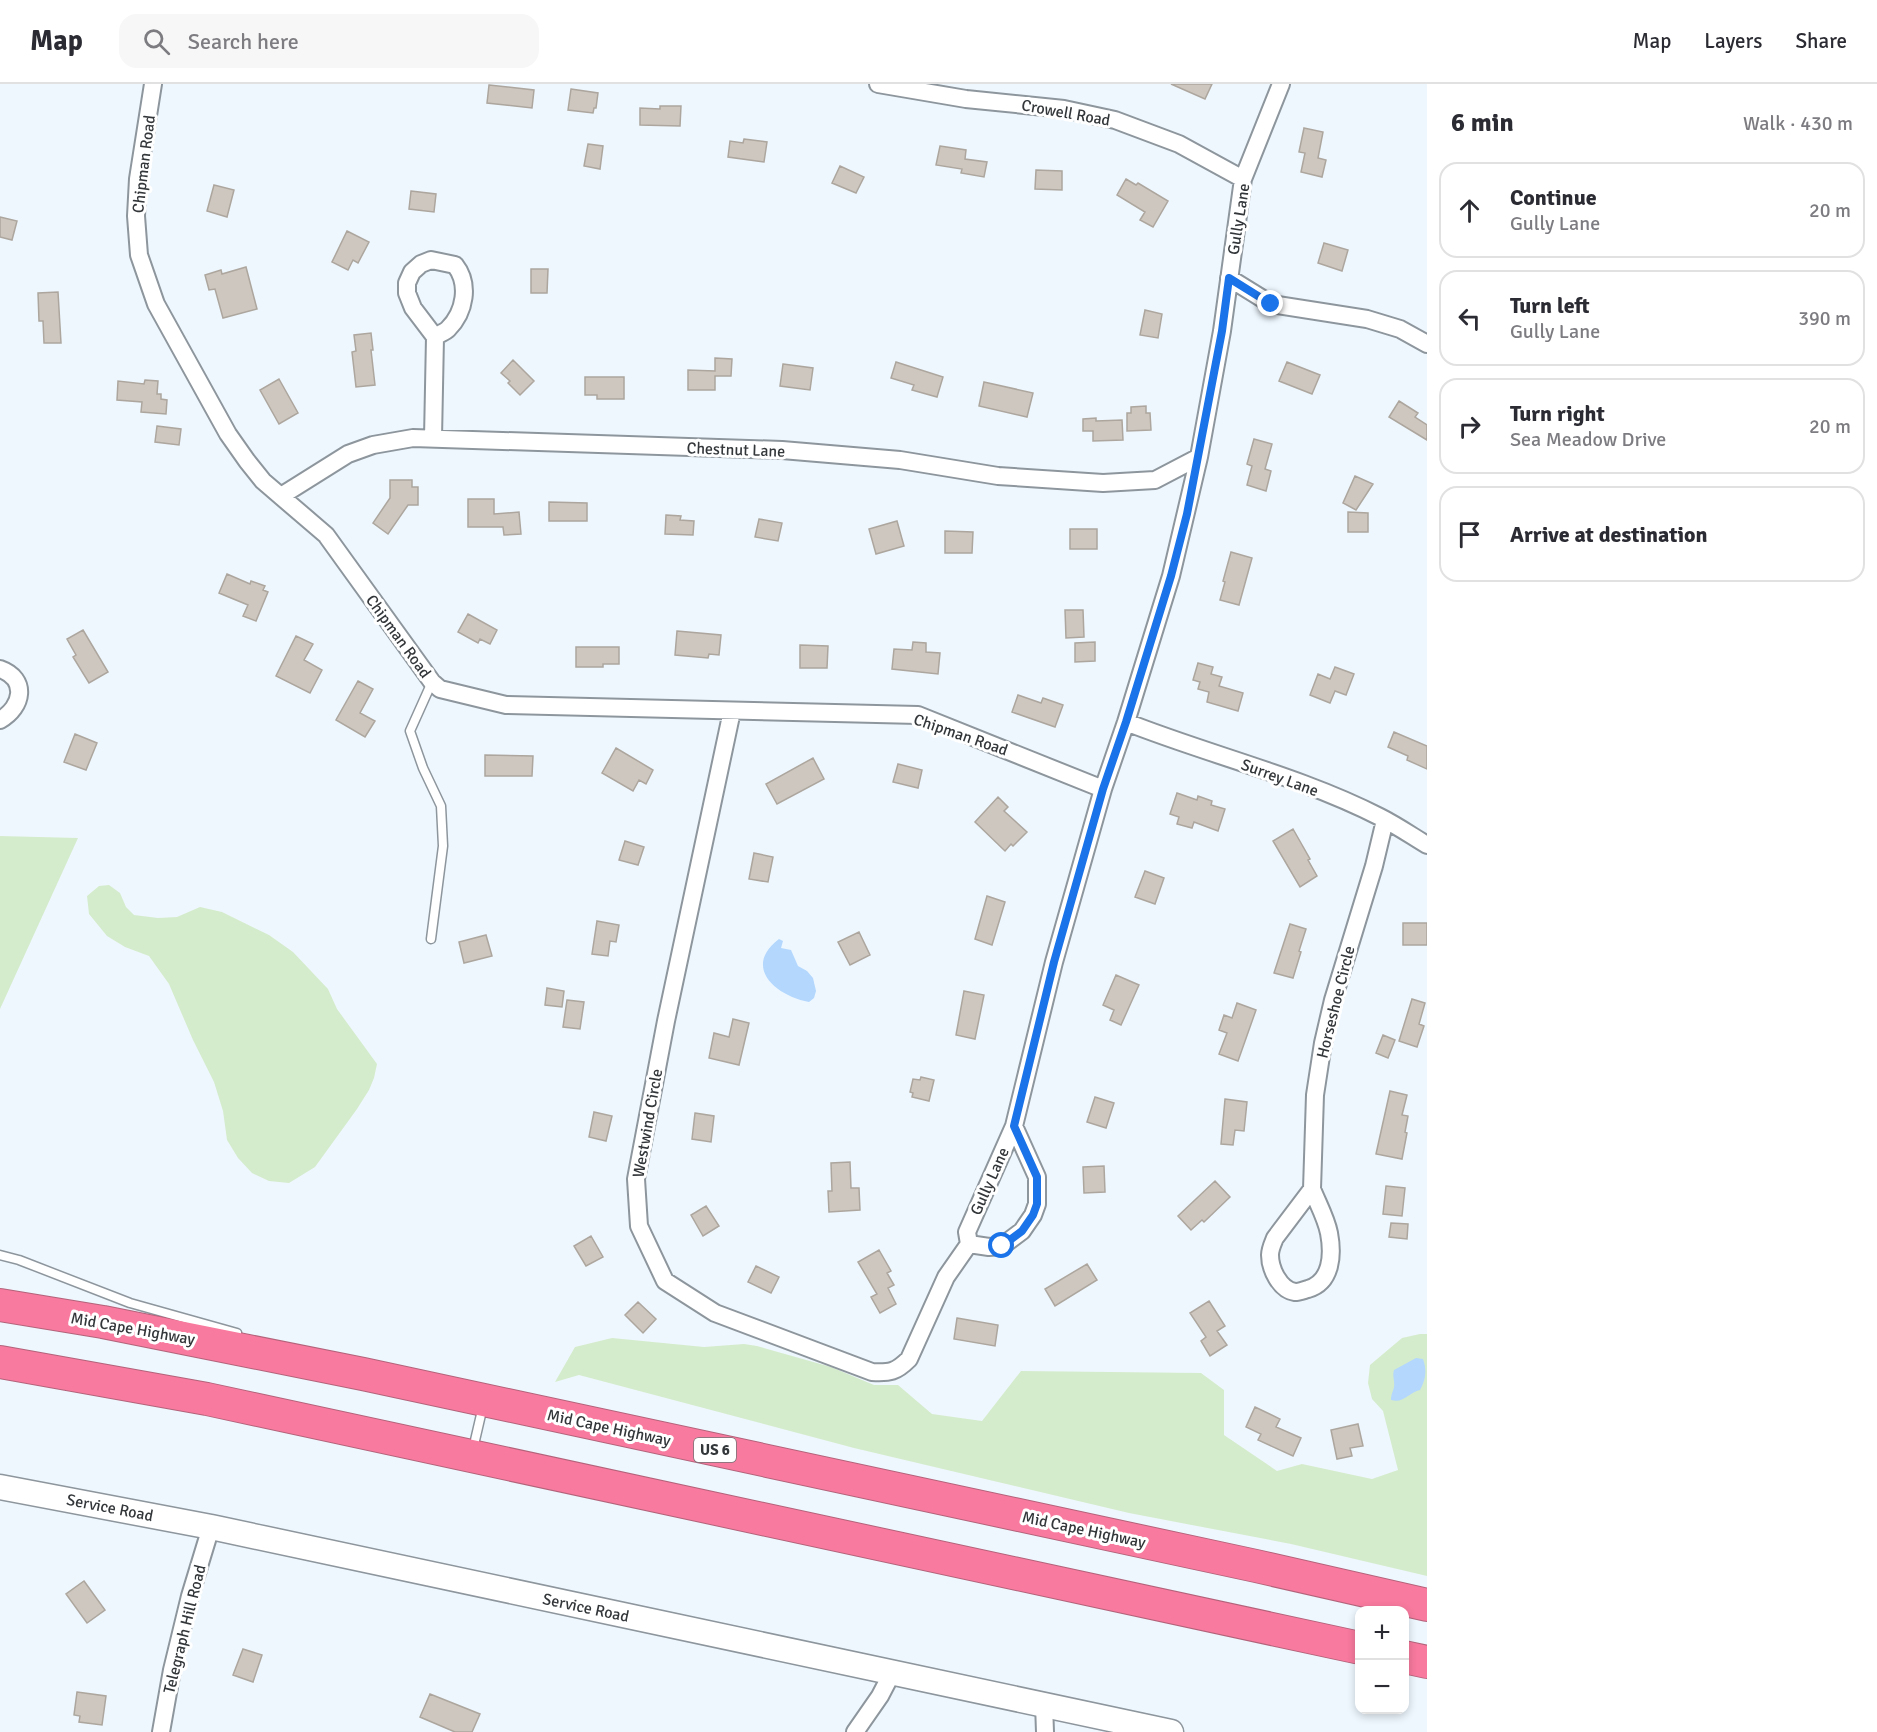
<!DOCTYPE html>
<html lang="en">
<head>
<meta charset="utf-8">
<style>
  body { margin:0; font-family:Signika,sans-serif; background:#f7f7f7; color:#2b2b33 }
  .controls { position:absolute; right:18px; bottom:18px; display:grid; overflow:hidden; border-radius:12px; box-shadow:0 3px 9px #0003 }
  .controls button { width:54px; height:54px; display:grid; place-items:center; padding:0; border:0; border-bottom:2px solid #e1e1e2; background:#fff; color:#2b2b33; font:30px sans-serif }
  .stop { position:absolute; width:18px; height:18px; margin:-14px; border:4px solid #1a73e8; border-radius:50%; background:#fff }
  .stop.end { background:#1a73e8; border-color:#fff; box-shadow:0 2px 6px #0008 }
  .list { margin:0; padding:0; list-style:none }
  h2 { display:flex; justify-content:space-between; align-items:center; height:78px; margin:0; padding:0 24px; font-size:26px }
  h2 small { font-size:20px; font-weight:400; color:#7c7c81 }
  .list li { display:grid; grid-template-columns:39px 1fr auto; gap:18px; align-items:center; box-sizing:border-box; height:96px; margin:0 12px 12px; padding:0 12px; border:2px solid #e1e1e2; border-radius:18px }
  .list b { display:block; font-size:22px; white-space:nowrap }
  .list p { margin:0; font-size:20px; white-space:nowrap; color:#7c7c81 }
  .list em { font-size:20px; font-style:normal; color:#7c7c81 }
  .icon { flex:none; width:33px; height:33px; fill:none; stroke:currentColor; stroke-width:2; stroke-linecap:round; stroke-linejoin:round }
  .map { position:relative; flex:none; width:1427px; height:1648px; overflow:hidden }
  header { display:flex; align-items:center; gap:36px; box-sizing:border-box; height:84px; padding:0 30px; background:#fff; border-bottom:2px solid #e1e1e2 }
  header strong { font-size:28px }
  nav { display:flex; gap:33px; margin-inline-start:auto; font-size:21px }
  .search { width:420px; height:54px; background:#f7f7f7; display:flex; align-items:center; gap:15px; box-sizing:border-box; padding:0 21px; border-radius:18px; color:#7c7c81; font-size:22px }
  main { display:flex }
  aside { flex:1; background:#fff }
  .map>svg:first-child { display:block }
</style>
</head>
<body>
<header>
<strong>Map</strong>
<div class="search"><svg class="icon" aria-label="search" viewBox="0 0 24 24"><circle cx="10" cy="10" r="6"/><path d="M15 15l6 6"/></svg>Search here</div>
<nav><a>Map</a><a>Layers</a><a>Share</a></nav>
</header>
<main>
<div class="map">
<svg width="1427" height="1648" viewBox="0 0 1427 1648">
  <rect width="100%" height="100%" fill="#eef7fe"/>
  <!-- green -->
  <path fill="#d5eccc" d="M0,752l78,2 -78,171z
    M109,801l11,8 6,14 8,8 24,3 19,-1 23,-10 22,5 47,23 24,17 35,37 9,20 40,55 -3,14 -5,12 -12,19 -42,58 -26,16 -20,-2 -17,-8 -14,-15 -11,-18 -4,-29 -9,-29 -21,-42 -24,-56 -20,-28 -24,-9 -18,-11 -18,-22 -2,-18 12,-10z
    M1420,1250h7v242l-136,-32 -162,-31 -275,-65 -275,-73 -24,7 20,-35 37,-9 92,9 40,-3 13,2 74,21 43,18h24l34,29 50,7 39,-50 180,2 23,17v45l53,36 25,-7 70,15 26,-9 -15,-59 -11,-12 -4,-16 2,-18 32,-27z"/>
  <!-- water -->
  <path fill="#b3d7fd" d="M779,855l4,2 -2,7 10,2 7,16 9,5 6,7 3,13 -2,7 -5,4c-33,-6 -67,-35 -30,-63z
    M1416,1274l7,1c4,11 3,20 -3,31 -11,2 -16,14 -29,10 0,-6 2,-8 3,-13 1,-6 -2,-11 0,-17z"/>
  <!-- building -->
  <path fill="#cec7bf" stroke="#aca69e" stroke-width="1.5" d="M1171,0h41l-7,15z
    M489,1l45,5 -2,18 -45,-5z
    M571,5l27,4 -2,15h-2l-1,5 -25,-3z
    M660,22h21l-1,20 -40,-1v-17l20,1z
    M1304,44l19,4 -5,26 8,2 -4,17 -21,-5 4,-19 -6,-1z
    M744,55l23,3 -3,20 -36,-5 2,-16 13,2z
    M588,60l15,2 -3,23 -16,-3z
    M940,62l26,4 -1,9 22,3 -3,15 -23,-4 1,-4 -26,-4z
    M840,82l24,11 -8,16 -24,-10z
    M1036,86l26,1v19l-27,-1z
    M1126,95l10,6 2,-2 30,18 -15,26 -13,-7 5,-8 -28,-17z
    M214,101l20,5 -7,27 -20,-6z
    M411,107l25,3 -2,18 -25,-3z
    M0,133l17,4 -5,19 -12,-3z
    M347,147l22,11 -11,21 -5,-3 -5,10 -16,-8z
    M1324,159l24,7 -6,21 -24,-8z
    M246,183l11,42 -34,9 -8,-29 -6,1 -4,-15 16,-5 1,4z
    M531,185h17l-1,24h-16z
    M58,208l3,51h-17l-1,-22h-4l-1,-28z
    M1145,226l17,4 -4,24 -18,-3z
    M371,249l2,17h-2l4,35 -19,2 -4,-35 4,-1 -2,-16z
    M715,274l17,1 -1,17h-16v14h-27v-20l27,1z
    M513,276l21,21 -14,14 -12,-12 2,-2 -9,-8z
    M896,278l47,15 -6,20 -25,-7 2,-5 -23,-7z
    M1287,278l33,13 -8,19 -33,-13z
    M783,280l30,4 -3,22 -30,-4z
    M585,293h39v22h-27v-4h-12z
    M279,295l19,34 -19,11 -19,-34z
    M145,296l13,1 -1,13h4v5l6,1 -1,14 -25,-2 1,-10 -25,-2 1,-19 26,3z
    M984,298l49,11 -6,24 -48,-11z
    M1399,317l19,12 -3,4 12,8v15l-38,-23z
    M1146,322v7h4l1,17 -24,1v-18h4v-6z
    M1096,334v3l26,-1 1,20 -30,1v-10h-10v-12z
    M157,342l24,3 -2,16 -24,-3z
    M1254,355l18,5 -7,25 6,2 -5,20 -19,-6 5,-19 -5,-2z
    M1355,392l18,8 -17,26 -13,-7z
    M390,396h22v7h6v18h-10l-20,29 -15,-11 17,-25z
    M468,415h26v15l25,-2 2,22 -17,1 -1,-8h-35z
    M549,418l38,1v18h-38z
    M1348,428l20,1v19h-20z
    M666,431l15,1 -1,4 14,1 -1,14 -28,-1z
    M759,435l23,4 -4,18 -23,-4z
    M897,437l7,25 -28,8 -7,-25z
    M1070,445h27v20h-27z
    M945,447l28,1 -1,21h-27z
    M1231,468l21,6 -13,47 -19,-5 5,-18 -2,-1z
    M227,490l23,10 1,-3 14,5 -2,4 5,2 -12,29 -13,-5 5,-11 -29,-12z
    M1065,526h18l1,27 -18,1z
    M468,530l29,16 -7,14 -10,-5 -2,4 -20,-11z
    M83,546l25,42 -19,11 -16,-26 3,-2 -9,-16z
    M677,547l44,4 -2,20 -10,-1 -1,4 -33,-3z
    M296,552l17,8 -9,16 18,10 -12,23 -34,-17z
    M913,558l13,1v9l14,1 -2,21 -46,-5 2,-20 18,1z
    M1095,558v19l-20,1v-19z
    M800,561l28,1 -1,22h-27z
    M576,563h43v17h-16v3h-27z
    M1198,579l15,4 -2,7 11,3 -3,9 24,7 -5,18 -31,-9 2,-10 -11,-3 2,-7 -7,-2z
    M1335,583l19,7 -8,21 -11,-4 -5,12 -20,-8 8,-21 12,5z
    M358,597l15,8 -13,24 15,8 -10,16 -29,-17z
    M1018,611l23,8 2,-5 20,7 -8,22 -43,-15z
    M1394,648l33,14v23l-20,-9 1,-4 -20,-9z
    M75,650l22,9 -11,27 -22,-8z
    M616,664l37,22 -7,14 -7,-4 -6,11 -31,-18z
    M485,671l48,1 -1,20h-47z
    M813,674l11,21 -47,25 -11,-20z
    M898,680l24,6 -4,18 -25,-6z
    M1177,709l20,7 1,-4 14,5 -1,4 14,4 -7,22 -24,-9 -2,6 -15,-4 2,-7 -9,-3z
    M998,713l10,10 -4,4 23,21 -14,14 -2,-2 -6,7 -30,-29z
    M1293,745l17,30 -2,1 9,16 -17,11 -27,-46z
    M625,757l19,6 -6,18 -19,-5z
    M754,769l19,4 -5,25 -19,-3z
    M1145,787l19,7 -9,26 -20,-7z
    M987,812l18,6 -13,43 -17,-6z
    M597,837l22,4 -3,17 -6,-1 -2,15 -16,-2z
    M1403,839h24v22h-24z
    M1290,840l16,5 -7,22 2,1 -8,26 -19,-5z
    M859,848l11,23 -20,10 -12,-23z
    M486,851l6,21 -28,7 -5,-21z
    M1116,891l23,10 -18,40 -11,-5 4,-10 -11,-5z
    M547,904l17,3 -2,16 -17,-2z
    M964,907l20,4 -9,44 -19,-4z
    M1412,915l13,4 -6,21 5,2 -7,21 -18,-6z
    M567,916l17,2 -4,27 -17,-2z
    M1237,919l19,7 -18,51 -19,-7 8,-21 -8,-3 5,-15 8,3z
    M733,935l16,4 -10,42 -30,-7 5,-25 15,4z
    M1383,951l12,5 -7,18 -12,-5z
    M921,993l13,3 -5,21 -17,-4 1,-4 -3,-1 3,-13 7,1z
    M1390,1007l17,4 -5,20 6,1 -3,16 2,1 -5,26 -26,-5z
    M1095,1013l19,6 -8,25 -19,-6z
    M1225,1015l22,3 -3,29 -9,-1 -2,15 -12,-1z
    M594,1028l18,4 -6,25 -17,-4z
    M695,1029l19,3 -3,26 -19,-3z
    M850,1078l1,26h8l1,22 -31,2 -1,-21h4l-1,-28z
    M1104,1082l1,26 -21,1 -1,-26z
    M1215,1097l15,16 -26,25 -2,-2 -11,10 -13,-14z
    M1386,1102l19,2 -3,28 -19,-2z
    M706,1122l13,20 -16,10 -12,-21z
    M1391,1139l17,1 -1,15 -18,-2z
    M591,1152l12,21 -17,9 -12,-20z
    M879,1166l12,21 -4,2 7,12 -6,3 8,16 -16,9 -9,-16 6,-3 -19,-32z
    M1087,1180l10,16 -42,26 -10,-17z
    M756,1182l23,11 -8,16 -23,-11z
    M1209,1217l16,25 -8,5 10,14 -17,11 -9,-15 5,-4 -16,-24z
    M638,1218l18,17 -13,14 -18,-18z
    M957,1234l41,7 -3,21 -41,-7z
    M1255,1323l25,12 -4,8 25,11 -8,18 -35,-16 3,-6 -15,-7z
    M1358,1340l5,22 -13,2 2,8 -15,3 -6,-29z
    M84,1497l21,29 -18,13 -21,-29z
    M243,1565l19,6 -9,27 -20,-7z
    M77,1608l29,4 -4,29 -23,-3 1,-6 -6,-1z
    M430,1610l50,20 -8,18h-17l-35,-15z"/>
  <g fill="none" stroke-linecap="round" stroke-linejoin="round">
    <!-- lane casing -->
    <g stroke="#8e969d" stroke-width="11">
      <path id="lane" d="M431,855l12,-93 -2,-40 -18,-38 -13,-37 22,-49
        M0,1171l19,5 111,43 107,30
        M473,1365l10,-43"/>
    </g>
    <!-- street casing -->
    <g stroke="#8e969d" stroke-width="20">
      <path id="street" d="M153,0l-15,95 -2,37 3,39 17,49 72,130 19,27 16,20 63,54 106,147 8,7 66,16 412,10 185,74
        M878,0l88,15 98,10 51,11 64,24 64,35
        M1229,194l42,26 96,15 33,10 27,15
        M433,354l2,-101 -22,-29 -6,-15v-10l5,-11 9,-8 10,-4 24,5c15,19 10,47 -7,64 -3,3 -9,5 -13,8
        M281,412l67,-42 25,-9 40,-7 369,12 118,10 98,16 105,7 52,-3 44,-23
        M0,585c28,10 23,38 0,51
        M732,627l-66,310 -30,158 3,47 26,55 50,32 157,59c18,1 24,0 37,-13l37,-82 23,-33
        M1126,638c83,33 174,54 254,95 16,8 32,19 47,28
        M1014,1042l-47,106 2,12 20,3 13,-1 20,-15 11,-16 4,-11v-27l-23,-51 40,-164 49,-173 23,-67 45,-146 28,-119 23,-126 21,-152 38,-95
        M1312,1105l3,-94 8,-52 10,-43 41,-134 11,-46
        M1312,1105c6,15 14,29 17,44 4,21 3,49 -21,56 -4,1 -9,3 -13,3 -15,-2 -25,-23 -25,-37 0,-6 3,-12 5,-17z
        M1044,1620l1,28
        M161,1648l11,-62 18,-74 21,-69
        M855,1648l25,-36 12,-23"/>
    </g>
    <!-- secondary casing -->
    <g stroke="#8e969d" stroke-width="27">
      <path id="secondary" d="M0,1403l211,40 960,205"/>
    </g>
    <!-- highway casing -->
    <g stroke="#b3637b" stroke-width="34">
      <path id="highway" d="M0,1221l103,17 260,52 893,192 171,39
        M0,1278l207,37 1153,249
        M1404,1573l23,5"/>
    </g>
    <!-- lane -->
    <use href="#lane" stroke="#fff" stroke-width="8"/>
    <!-- street -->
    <use href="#street" stroke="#fff" stroke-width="16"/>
    <!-- secondary -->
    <use href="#secondary" stroke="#fff" stroke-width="24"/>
    <!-- highway -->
    <use href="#highway" stroke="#f87a9e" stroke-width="32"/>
  </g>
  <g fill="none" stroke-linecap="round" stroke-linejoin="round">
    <!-- route -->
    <path stroke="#1a73e8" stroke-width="8" d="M1002,1162l20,-15 11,-16 4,-11v-27l-23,-51 40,-164 49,-173 23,-67 45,-146 16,-62 35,-183 7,-53 42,26"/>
  </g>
  <g text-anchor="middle" stroke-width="6" stroke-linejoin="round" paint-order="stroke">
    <!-- shield labels -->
    <rect fill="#fff" stroke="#717375" stroke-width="1.5" x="694" y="1354" width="42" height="24" rx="4.5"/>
    <g font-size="15" font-weight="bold" fill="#34373a">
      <text x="715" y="1371">US 6</text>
    </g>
    <!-- street labels -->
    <g font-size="16" fill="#34373a" stroke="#fff">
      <text transform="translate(1066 28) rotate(10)" y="6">Crowell Road</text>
      <text transform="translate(143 80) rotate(-83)" y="6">Chipman Road</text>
      <text transform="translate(1238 135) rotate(-81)" y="6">Gully Lane</text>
      <text transform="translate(736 365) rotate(2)" y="6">Chestnut Lane</text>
      <text transform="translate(399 552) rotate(54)" y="6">Chipman Road</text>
      <text transform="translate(961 650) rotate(19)" y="6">Chipman Road</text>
      <text transform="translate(1280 693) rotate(20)" y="6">Surrey Lane</text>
      <text transform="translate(1335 918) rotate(-76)" y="6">Horseshoe Circle</text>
      <text transform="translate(647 1039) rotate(-80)" y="6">Westwind Circle</text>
      <text transform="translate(989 1097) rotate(-66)" y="6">Gully Lane</text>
      <text transform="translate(133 1244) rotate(10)" y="6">Mid Cape Highway</text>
      <text transform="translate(609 1343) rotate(12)" y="6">Mid Cape Highway</text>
      <text transform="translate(110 1423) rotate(11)" y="6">Service Road</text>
      <text transform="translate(1084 1445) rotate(12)" y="6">Mid Cape Highway</text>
      <text transform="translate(586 1523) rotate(12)" y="6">Service Road</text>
      <text transform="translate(184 1545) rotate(-76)" y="6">Telegraph Hill Road</text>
    </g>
  </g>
</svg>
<div class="controls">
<button>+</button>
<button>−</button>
</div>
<div class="stop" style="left:1002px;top:1162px"></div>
<div class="stop end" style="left:1271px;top:220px"></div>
</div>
<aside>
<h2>6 min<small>Walk · 430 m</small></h2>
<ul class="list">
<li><svg class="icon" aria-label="ahead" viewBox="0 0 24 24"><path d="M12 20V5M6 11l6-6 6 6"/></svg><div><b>Continue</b><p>Gully Lane</p></div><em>20 m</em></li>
<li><svg class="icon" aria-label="left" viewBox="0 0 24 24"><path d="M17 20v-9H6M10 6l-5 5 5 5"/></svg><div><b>Turn left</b><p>Gully Lane</p></div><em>390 m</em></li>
<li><svg class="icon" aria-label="right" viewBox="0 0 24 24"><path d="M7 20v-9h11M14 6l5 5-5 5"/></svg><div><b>Turn right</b><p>Sea Meadow Drive</p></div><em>20 m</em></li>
<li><svg class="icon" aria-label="arrive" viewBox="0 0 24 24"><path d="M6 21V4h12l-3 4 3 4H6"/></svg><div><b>Arrive at destination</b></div></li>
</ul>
</aside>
</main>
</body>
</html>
